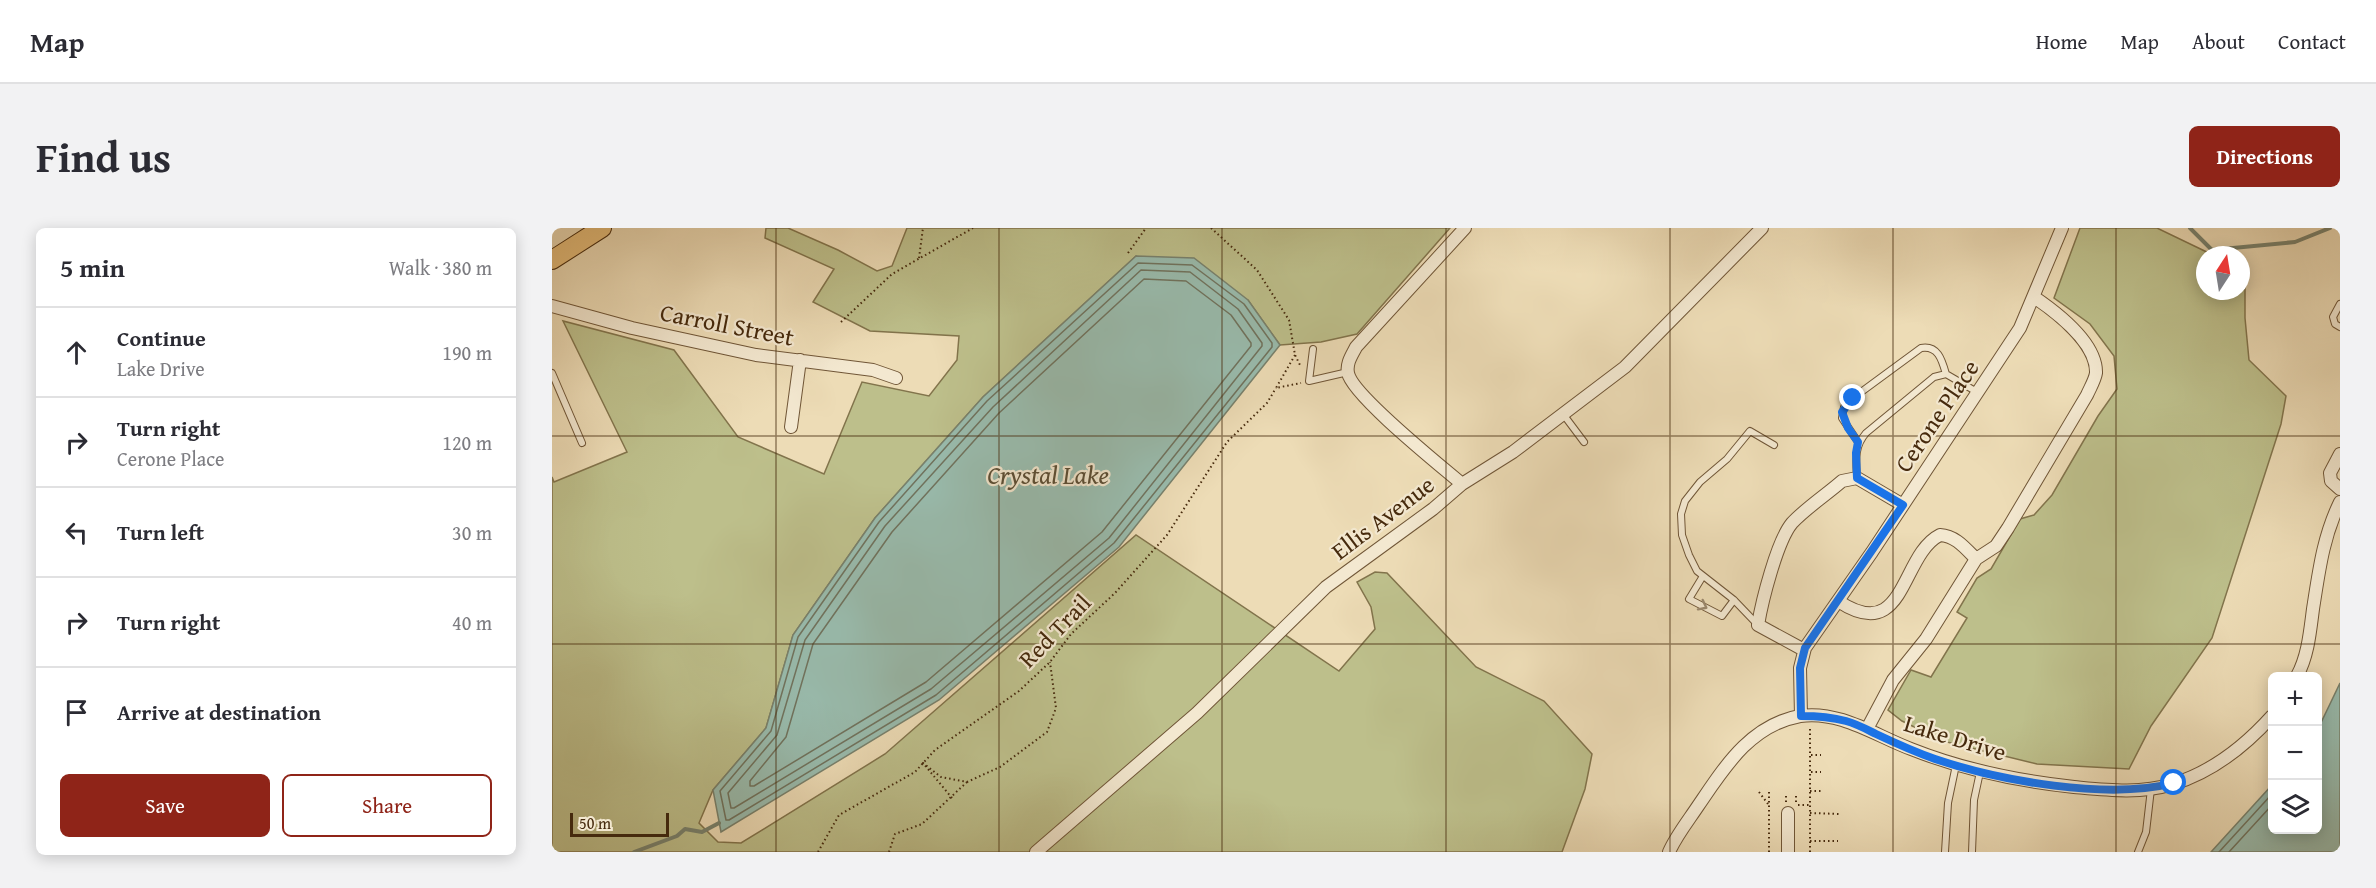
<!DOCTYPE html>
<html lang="en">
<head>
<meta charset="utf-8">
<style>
  body { margin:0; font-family:"Gentium Book Plus",serif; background:#f2f2f3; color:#2b2b33 }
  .controls { position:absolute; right:18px; bottom:18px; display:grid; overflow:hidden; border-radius:9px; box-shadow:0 3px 15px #0003 }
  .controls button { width:54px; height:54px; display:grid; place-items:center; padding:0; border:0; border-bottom:2px solid #e1e1e2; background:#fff; color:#2b2b33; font:30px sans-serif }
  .compass { position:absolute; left:1644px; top:18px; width:54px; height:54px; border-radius:50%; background:#fff; box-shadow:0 3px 15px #0003; rotate:12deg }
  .scale { position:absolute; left:18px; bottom:15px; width:99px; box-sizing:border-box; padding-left:6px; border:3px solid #462a0d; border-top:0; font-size:16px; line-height:21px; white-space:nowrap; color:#462a0d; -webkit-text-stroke:4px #f3e8d0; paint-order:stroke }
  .stop { position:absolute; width:18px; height:18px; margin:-14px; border:4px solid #1a73e8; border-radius:50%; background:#fff }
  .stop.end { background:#1a73e8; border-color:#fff; box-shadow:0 2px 6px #0008 }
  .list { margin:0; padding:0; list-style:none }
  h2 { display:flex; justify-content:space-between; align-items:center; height:78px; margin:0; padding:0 24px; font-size:26px }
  h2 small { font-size:20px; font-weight:400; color:#7c7c81 }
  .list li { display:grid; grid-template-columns:39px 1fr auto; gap:18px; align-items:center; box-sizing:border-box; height:90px; padding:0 24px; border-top:2px solid #e1e1e2 }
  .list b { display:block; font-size:22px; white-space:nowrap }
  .list p { margin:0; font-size:20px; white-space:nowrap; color:#7c7c81 }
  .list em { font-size:20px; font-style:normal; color:#7c7c81 }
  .actions { display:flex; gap:12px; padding:18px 24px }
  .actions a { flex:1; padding:14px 0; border:2px solid #8f2418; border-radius:9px; text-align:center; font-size:21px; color:#8f2418 }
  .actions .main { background:#8f2418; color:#fff }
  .icon { flex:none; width:33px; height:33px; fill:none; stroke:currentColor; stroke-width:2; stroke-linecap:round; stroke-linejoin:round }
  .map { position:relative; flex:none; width:1788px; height:624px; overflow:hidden; border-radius:9px }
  header { display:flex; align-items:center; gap:36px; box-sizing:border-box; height:84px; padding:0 30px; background:#fff; border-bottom:2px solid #e1e1e2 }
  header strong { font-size:28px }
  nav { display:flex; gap:33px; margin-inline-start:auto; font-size:21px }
  .intro { display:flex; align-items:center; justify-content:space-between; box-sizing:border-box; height:144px; padding:0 36px }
  h1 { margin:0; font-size:42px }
  .button { padding:15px 27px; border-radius:9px; background:#8f2418; color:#fff; font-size:21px; font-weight:700 }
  main { display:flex; gap:36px; padding:0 36px }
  aside { flex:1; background:#fff; border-radius:9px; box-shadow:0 3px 15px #0003 }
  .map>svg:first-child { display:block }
</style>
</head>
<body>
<header>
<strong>Map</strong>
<nav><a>Home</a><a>Map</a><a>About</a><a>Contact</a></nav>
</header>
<div class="intro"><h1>Find us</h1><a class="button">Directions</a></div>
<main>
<aside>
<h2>5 min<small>Walk · 380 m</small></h2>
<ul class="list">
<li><svg class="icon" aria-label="ahead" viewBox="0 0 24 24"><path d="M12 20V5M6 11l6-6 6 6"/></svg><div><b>Continue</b><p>Lake Drive</p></div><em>190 m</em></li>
<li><svg class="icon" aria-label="right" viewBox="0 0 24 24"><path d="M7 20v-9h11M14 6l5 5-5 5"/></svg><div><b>Turn right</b><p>Cerone Place</p></div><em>120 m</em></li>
<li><svg class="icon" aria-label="left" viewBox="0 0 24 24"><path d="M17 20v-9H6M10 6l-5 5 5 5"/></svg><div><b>Turn left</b></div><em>30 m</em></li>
<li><svg class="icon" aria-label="right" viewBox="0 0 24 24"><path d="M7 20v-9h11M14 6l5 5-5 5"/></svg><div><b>Turn right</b></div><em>40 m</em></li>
<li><svg class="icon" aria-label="arrive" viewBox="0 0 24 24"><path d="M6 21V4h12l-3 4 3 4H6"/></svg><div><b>Arrive at destination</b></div></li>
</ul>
<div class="actions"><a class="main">Save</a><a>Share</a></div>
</aside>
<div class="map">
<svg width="1788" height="624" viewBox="0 0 1788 624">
  <rect width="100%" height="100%" fill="#eddcb6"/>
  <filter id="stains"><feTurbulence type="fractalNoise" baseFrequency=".00333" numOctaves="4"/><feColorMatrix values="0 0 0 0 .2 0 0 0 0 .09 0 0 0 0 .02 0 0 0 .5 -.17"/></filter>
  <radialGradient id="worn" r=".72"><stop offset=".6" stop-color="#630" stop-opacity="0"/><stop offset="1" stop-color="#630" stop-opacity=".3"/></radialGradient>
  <!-- green -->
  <path fill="#bdbf8b" stroke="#82744c" stroke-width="1.5" d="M214,0h22l50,22 39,21 15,-5 15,-38h543l-93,106 -36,8 -41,3 -32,-45 -112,-44 -153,141 -108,121 -82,117 -27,93 -53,62 -14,33 19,19 23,1 144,-89 251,-219 203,136 36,-42 -4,-22 -14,-25 18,-10 12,1 89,94 68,34 48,53 -7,35 -23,63h-1010v-375l2,5 73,-30 -64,-131 111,29 64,87 86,37 38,-92 67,14 28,-36 2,-24 -89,-5 -57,-29 21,-33 -69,-31z
    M1528,0h77l56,27h-8v36h36v-22l4,2v47l4,42 37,36 -5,28 -69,214 -61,88 -22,43 -92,-5 -94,-23 -41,-20 -14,-11 23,-40 20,7 36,-59 -10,-6 20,-34 14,-9 29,-50 14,-4 18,-20 46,-79 19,-27 -3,-33 -24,-32 -36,-26z"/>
  <!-- water -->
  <path fill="#99bcae" stroke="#78826e" stroke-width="1.5" d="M584,28l58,2 54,42 32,45 -161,202 -180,153 -218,132 -8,-42 53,-62 27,-93 82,-117 108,-121z
    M1788,455v169h-129l61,-67v45h46v-101z"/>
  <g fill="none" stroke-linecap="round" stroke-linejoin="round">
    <!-- shore -->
    <path stroke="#70735e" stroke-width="1.5" d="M586,35l54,2 52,39 28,39v4l-158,196 -178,152 -207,125h-3l-6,-29 51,-60 27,-94 81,-115 108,-121z
      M589,42l49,2 48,37 24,34v3l-153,192 -178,151 -197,119h-3l-3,-15 49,-58 28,-95 80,-114 108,-119z
      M592,51l42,2 45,34 20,28v3l-149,186 -176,150 -172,104h-4v-5l36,-44 27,-93 79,-112 107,-119z
      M1667,624l53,-58
      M1677,624l43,-47"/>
    <!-- stream -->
    <path stroke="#78826e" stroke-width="4" d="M1638,0l22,22 83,-8 35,-14
      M82,624l43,-16 8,-7 17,3 17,-9"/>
    <!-- service casing -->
    <g stroke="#705637" stroke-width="8">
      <path id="service" d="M1788,76l-7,13 2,7 5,3
        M761,121l-4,32 39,-9
        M0,145l30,70
        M1011,186l21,28
        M1306,214l-16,-24 2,-11 9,-9 68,-50c17,-3 21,12 25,26
        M1305,250c-1,-18 -3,-31 9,-45l68,-56 12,-3 31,18
        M1151,348l-14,23 33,17 12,-16
        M1205,396l-23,-24 -37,-29 -8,-16 -7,-20 -1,-21 4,-13 15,-19 27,-23 23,-28 24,14
        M1393,624l3,-49 8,-38
        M1420,624l2,-52 6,-28
        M1586,624l8,-20 5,-43"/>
    </g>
    <!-- minor casing -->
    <g stroke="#705637" stroke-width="14">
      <path id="minor" d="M0,78l80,22 124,27 117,15 23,8
        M239,199l9,-67
        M1788,226l-10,19 1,8 9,8
        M910,256c-21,-18 -110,-89 -114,-111 -2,-10 4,-18 8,-26l109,-119
        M1286,373c68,45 62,-46 102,-66 16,1 25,13 36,24
        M1252,422l-46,-25c4,-24 19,-84 34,-102 14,-15 34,-28 50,-42l15,-3 46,27
        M1745,448c11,-20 13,-44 16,-67 6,-38 10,-72 27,-107
        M1249,488l-1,-48 5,-20 67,-96 148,-224 42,-100
        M1315,501l26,-49 33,-41 50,-80 20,-13 12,-18 79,-133c3,-7 8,-15 9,-22 1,-30 -40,-61 -62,-76
        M484,624l161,-139 129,-126 107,-78 29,-25 51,-32 112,-85 137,-139
        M1117,624c7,-16 19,-31 29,-46 26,-38 52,-81 102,-90 40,-6 76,20 111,33 53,21 107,32 163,38 33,3 66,7 99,-3 39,-12 72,-38 99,-68
        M1236,624v-39"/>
    </g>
    <!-- primary casing -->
    <g stroke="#462a0d" stroke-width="20">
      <path id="primary" d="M0,32l50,-32"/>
    </g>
    <!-- path -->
    <path stroke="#462a0d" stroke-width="2" stroke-dasharray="1.5 3" stroke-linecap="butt" d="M659,0l46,42 32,50 6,35 5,10
      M576,25l18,-25
      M367,30l4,-30
      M289,94l51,-48 81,-46
      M743,127l-19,33 25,-5
      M1259,527h10
      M1259,544h10
      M1258,563h11
      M1207,564l9,12
      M1217,564v60
      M400,570l-29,-35 18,14 26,5 33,-15 47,-35 9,-24 -6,-46
      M1234,574v-9
      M1244,574v-9
      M1246,577h12
      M1258,585l29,1
      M1258,613h28
      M266,624l21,-37 76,-43 20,-22 84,-59 31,-29 21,-28 44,-41 52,-58 60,-93 40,-39 9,-15
      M337,624l6,-18 27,-10 45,-42
      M1258,624v-125"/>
    <!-- service -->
    <use href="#service" stroke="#f3e8d0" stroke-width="6"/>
    <!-- minor -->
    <use href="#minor" stroke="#f3e8d0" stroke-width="12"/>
    <!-- primary -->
    <use href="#primary" stroke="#e6be7b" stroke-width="18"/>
  </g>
  <!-- one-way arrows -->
  <defs><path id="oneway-chevron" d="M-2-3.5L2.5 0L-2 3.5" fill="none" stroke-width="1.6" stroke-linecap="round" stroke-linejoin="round" transform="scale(1.5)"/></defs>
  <use stroke="#9c896e" href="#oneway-chevron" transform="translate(1151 378) rotate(27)"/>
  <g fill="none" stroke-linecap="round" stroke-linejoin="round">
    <!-- route -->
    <path stroke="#1a73e8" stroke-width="8" d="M1301,170l-11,14 6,16 10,14 -2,11 1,25 46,27 -98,143 -5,20 1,48c16,0 30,1 45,5 11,3 20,8 30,13 19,9 39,18 59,25 65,22 173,41 239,24"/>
  </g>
  <!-- grid -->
  <path fill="none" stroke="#462a0d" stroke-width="1.5" stroke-opacity="0.55" d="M224,0v624M447,0v624M670,0v624M894,0v624M1118,0v624M1341,0v624M1564,0v624M0,208h1788M0,416h1788"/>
  <g text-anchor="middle" stroke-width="4.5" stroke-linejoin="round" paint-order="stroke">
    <!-- street labels -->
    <g font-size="24" fill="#462a0d" stroke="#f3e8d0">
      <text transform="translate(175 97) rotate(11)" y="8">Carroll Street</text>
      <text transform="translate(1385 188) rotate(-56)" y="8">Cerone Place</text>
      <text transform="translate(831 290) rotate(-37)" y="8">Ellis Avenue</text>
      <text transform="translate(503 403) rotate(-46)" y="8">Red Trail</text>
      <text transform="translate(1403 510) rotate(17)" y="8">Lake Drive</text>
    </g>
    <!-- water labels -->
    <g font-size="26" font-style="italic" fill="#5b4e35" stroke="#f3e8d0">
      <text x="496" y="256">Crystal Lake</text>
    </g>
  </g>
  <rect width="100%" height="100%" filter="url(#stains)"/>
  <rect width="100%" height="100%" fill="url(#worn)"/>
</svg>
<div class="controls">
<button>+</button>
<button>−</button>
<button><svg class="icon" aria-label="layers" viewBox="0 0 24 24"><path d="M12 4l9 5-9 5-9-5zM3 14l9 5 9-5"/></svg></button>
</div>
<svg class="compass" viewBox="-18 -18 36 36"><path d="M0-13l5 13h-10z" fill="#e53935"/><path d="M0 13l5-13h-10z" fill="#7c7c81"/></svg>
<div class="scale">50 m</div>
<div class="stop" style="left:1622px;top:555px"></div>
<div class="stop end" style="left:1301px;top:170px"></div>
</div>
</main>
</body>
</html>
